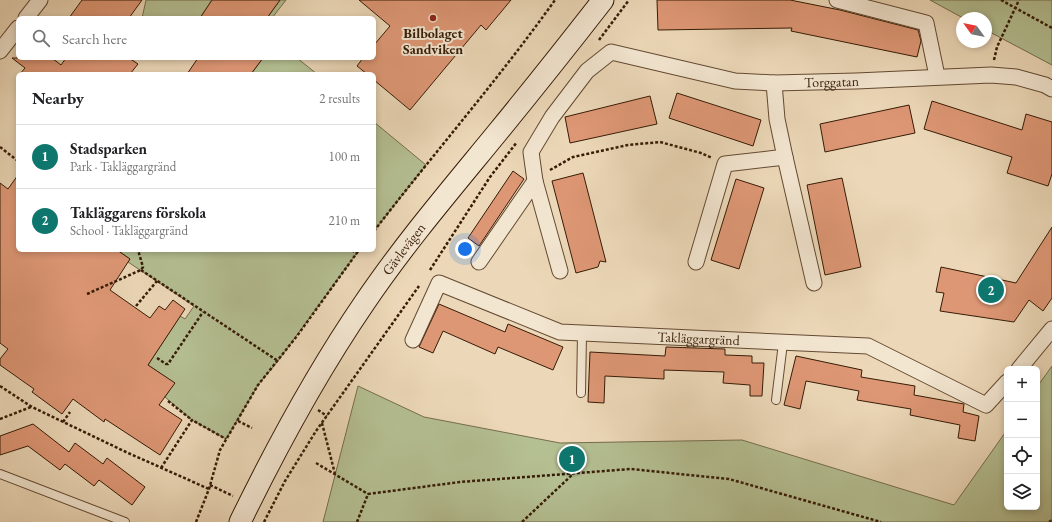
<!DOCTYPE html>
<html lang="en">
<head>
<meta charset="utf-8">
<style>
  body { margin:0; font-family:"EB Garamond",serif; background:#f2f2f2; color:#202124 }
  .controls { position:absolute; right:12px; bottom:12px; display:grid; overflow:hidden; border-radius:6px; box-shadow:0 2px 6px #0003 }
  .controls button { width:36px; height:36px; display:grid; place-items:center; padding:0; border:0; border-bottom:1px solid #e0e0e0; background:#fff; color:#202124; font:20px sans-serif }
  .compass { position:absolute; left:956px; top:12px; width:36px; height:36px; border-radius:50%; background:#fff; box-shadow:0 2px 6px #0003; rotate:303deg }
  .you { position:absolute; left:465px; top:249px; width:14px; height:14px; margin:-10px; border:3px solid #fff; border-radius:50%; background:#1a73e8; box-shadow:0 0 0 6px #1a73e833 }
  .badge { display:grid; place-items:center; width:26px; height:26px; border-radius:50%; background:#0f766e; color:#fff; font-size:13px; font-weight:700 }
  .pin { position:absolute; translate:-50% -50%; border:2px solid #fff; box-shadow:0 1px 4px #0006 }
  .list { margin:0; padding:0; list-style:none }
  h2 { display:flex; justify-content:space-between; align-items:center; height:52px; margin:0; padding:0 16px; font-size:17px }
  h2 small { font-size:13px; font-weight:400; color:#757577 }
  .list li { display:grid; grid-template-columns:26px 1fr auto; gap:12px; align-items:center; box-sizing:border-box; height:64px; padding:0 16px; border-top:1px solid #e0e0e0 }
  .list b { display:block; font-size:15px; white-space:nowrap }
  .list p { margin:0; font-size:13px; white-space:nowrap; color:#757577 }
  .list em { font-size:13px; font-style:normal; color:#757577 }
  .icon { flex:none; width:22px; height:22px; fill:none; stroke:currentColor; stroke-width:2; stroke-linecap:round; stroke-linejoin:round }
  .map { position:relative; flex:none; width:1052px; height:522px; overflow:hidden }
  .search { position:absolute; background:#fff; box-shadow:0 2px 6px #0003; left:16px; top:16px; width:360px; height:44px; display:flex; align-items:center; gap:10px; box-sizing:border-box; padding:0 14px; border-radius:6px; color:#757577; font-size:15px }
  .panel { position:absolute; background:#fff; box-shadow:0 2px 6px #0003; left:16px; top:72px; width:360px; height:180px; border-radius:6px }
  .map>svg:first-child { display:block }
</style>
</head>
<body>
<div class="map">
<svg width="1052" height="522" viewBox="0 0 1052 522">
  <rect width="100%" height="100%" fill="#ecd8b8"/>
  <filter id="stains"><feTurbulence type="fractalNoise" baseFrequency=".005" numOctaves="4"/><feColorMatrix values="0 0 0 0 .2 0 0 0 0 .09 0 0 0 0 .02 0 0 0 .5 -.17"/></filter>
  <radialGradient id="worn" r=".72"><stop offset=".6" stop-color="#630" stop-opacity="0"/><stop offset="1" stop-color="#630" stop-opacity=".3"/></radialGradient>
  <!-- green -->
  <path fill="#b4bf92" stroke="#756d4c" d="M146,0h66l-12,18h-58z
    M280,0h6l-14,18h-5z
    M930,0h122v65l-66,-35v-12h-23z
    M263,58h34l20,16h-66z
    M374,122l52,43 -52,66z
    M117,250h242l-81,111 -20,24 -32,54 -34,-19 -27,-23 9,-14 -26,-18 32,-49 5,3 9,-13 -66,-44 2,-3z
    M1052,366v156h-729l35,-136 66,31 136,26 182,-3 212,65 53,-75v77h30v-120z"/>
  <!-- building -->
  <path fill="#de9775" stroke="#361b06" d="M82,0h60l-13,18h-60z
    M212,0h68l-13,18h-67z
    M359,0h152l-25,30 -5,-5 -71,85 -36,-30v-6h-7l-10,-8 6,-8h11v-13l16,-19z
    M657,0h133l50,10 78,20 3,11 -4,16 -126,-26 1,-3 -134,2z
    M12,58h40l9,7 5,-7h63l9,6 -8,10h-110l5,-6z
    M198,58h65l-12,16h-64z
    M677,93l84,27 -8,26 -84,-28z
    M650,96l7,28 -87,19 -5,-26z
    M932,101l90,29 4,-16 26,8v52l-4,12 -41,-13 5,-16 -88,-28z
    M909,105l6,28 -90,19 -5,-28z
    M513,171l11,8 -45,67 -11,-8z
    M583,173l23,89 -6,-1 -2,6 -22,6 -24,-92z
    M18,175v75h99l13,9 -20,31 40,28 9,-12 6,4 8,-10 12,9 -37,56 27,18 -16,22 23,15 -22,35 -55,-36 -1,3 -31,-23 -11,15 -30,-22 2,-3 -34,-24v-6l8,-10 -8,-6v-160l8,6z
    M842,178l19,89 -36,8 -18,-90z
    M736,179l28,9 -25,81 -28,-9z
    M1052,227v71l-9,13 -14,-11 -15,22 -74,-11 4,-18 -8,-1 5,-25 75,16z
    M439,304l66,28 3,-8 55,23 -10,23 -55,-23 -3,7 -52,-23 -10,22 -14,-6z
    M666,347l59,2v6l27,1v7h12l-2,33h-12v-11l-27,-2 1,-11 -60,-2v9l-59,-3 -1,27 -16,-1 2,-50 75,4z
    M796,356l66,14 -1,7 54,9 -1,9 50,9 -1,8 16,4 -4,25 -17,-3 2,-13 -50,-10 1,-6 -54,-9 2,-9 -53,-10 -6,28 -16,-4z
    M33,424l36,28 6,-9 28,21 4,-6 38,29 -13,18 -33,-25 -5,6 -29,-22 -5,6 -32,-24 -28,9v-19z"/>
  <g fill="none" stroke-linecap="round" stroke-linejoin="round">
    <!-- lane casing -->
    <g stroke="#644a32" stroke-width="10">
      <path id="lane" d="M581,393l1,-59
        M776,400l7,-57
        M0,474l125,48"/>
    </g>
    <!-- street casing -->
    <g stroke="#644a32" stroke-width="17">
      <g id="street">
        <path d="M837,0l89,23 11,53"/>
        <path d="M26,18l14,-18"/>
        <path d="M0,51l18,-23"/>
        <path d="M774,83l3,36 8,38 29,126"/>
        <path d="M535,181l25,90"/>
        <path id="s1" d="M479,262l56,-81 -4,-29 21,-35 35,-46 24,-19 124,29 39,2 82,-2 135,-6 25,2 29,8 7,4"/>
        <path d="M696,262l29,-98 60,-7"/>
        <path id="s2" d="M413,340l26,-57 121,49 308,14 118,59 21,-23"/>
        <path d="M1019,369l33,-40"/>
      </g>
    </g>
    <!-- secondary casing -->
    <g stroke="#361b06" stroke-width="23">
      <g id="secondary">
        <path id="s3" d="M240,522c37,-76 77,-150 125,-220 40,-59 87,-114 132,-169 36,-44 71,-88 106,-133"/>
      </g>
    </g>
    <!-- path -->
    <path stroke="#361b06" stroke-width="2.5" stroke-dasharray="3 2" stroke-linecap="butt" d="M1001,0l51,28
      M599,40l30,-40
      M994,60l3,-13 22,-47
      M0,147l18,14
      M550,170l23,-13 55,-12 32,-3 41,11 11,5
      M374,231c60,-78 124,-151 181,-231
      M352,250l5,4
      M141,270l137,91
      M430,270l60,-93 27,-35
      M87,294l54,-24 2,-3 -5,-17
      M136,306l21,-25
      M157,358l9,6h2l35,-52
      M0,386l32,21 94,45 83,37
      M168,401l24,19
      M318,410l9,6
      M0,419l31,-12
      M238,421l14,7
      M63,422l7,-10
      M322,423l13,51
      M316,463l52,31
      M161,468l31,-48 34,19
      M210,485l23,11
      M196,522l13,-33 11,-39 38,-65 39,-49 62,-86
      M264,522l21,-41 31,-50 103,-145
      M357,522l11,-28 92,-12 171,-13 98,10 152,43
      M522,522l51,-48
      M1049,522l3,-2"/>
    <!-- lane -->
    <use href="#lane" stroke="#f3e6d1" stroke-width="8"/>
    <!-- street -->
    <use href="#street" stroke="#f3e6d1" stroke-width="15"/>
    <!-- secondary -->
    <use href="#secondary" stroke="#f3e6d1" stroke-width="21"/>
  </g>
  <!-- markers -->
  <circle fill="#8f2418" stroke="#f3e6d1" stroke-width="1.5" cx="433" cy="18" r="4"/>
  <g text-anchor="middle" stroke-width="4" stroke-linejoin="round" paint-order="stroke">
    <!-- poi labels -->
    <g font-size="14" font-weight="bold" fill="#361b06" stroke="#f3e6d1">
      <text x="433" y="38">Bilbolaget<tspan x="433" dy="16">Sandviken</tspan></text>
    </g>
    <!-- street labels -->
    <g font-size="14" fill="#361b06" stroke="#f3e6d1">
      <text dy="5" stroke="none"><textPath href="#s1" startOffset="481">Torggatan</textPath></text>
      <text dy="5" stroke="none"><textPath href="#s3" startOffset="319">Gävlevägen</textPath></text>
      <text dy="5" stroke="none"><textPath href="#s2" startOffset="332">Takläggargränd</textPath></text>
    </g>
  </g>
  <rect width="100%" height="100%" filter="url(#stains)"/>
  <rect width="100%" height="100%" fill="url(#worn)"/>
</svg>
<div class="controls">
<button>+</button>
<button>−</button>
<button><svg class="icon" aria-label="locate" viewBox="0 0 24 24"><circle cx="12" cy="12" r="6"/><path d="M12 2v4M12 18v4M2 12h4M18 12h4"/></svg></button>
<button><svg class="icon" aria-label="layers" viewBox="0 0 24 24"><path d="M12 4l9 5-9 5-9-5zM3 14l9 5 9-5"/></svg></button>
</div>
<svg class="compass" viewBox="-18 -18 36 36"><path d="M0-13l5 13h-10z" fill="#e53935"/><path d="M0 13l5-13h-10z" fill="#757577"/></svg>
<div class="you"></div>
<div class="pin badge" style="left:572px;top:459px">1</div>
<div class="pin badge" style="left:991px;top:290px">2</div>
<div class="search"><svg class="icon" aria-label="search" viewBox="0 0 24 24"><circle cx="10" cy="10" r="6"/><path d="M15 15l6 6"/></svg>Search here</div>
<section class="panel">
<h2>Nearby<small>2 results</small></h2>
<ul class="list">
<li><span class="badge">1</span><div><b>Stadsparken</b><p>Park · Takläggargränd</p></div><em>100 m</em></li>
<li><span class="badge">2</span><div><b>Takläggarens förskola</b><p>School · Takläggargränd</p></div><em>210 m</em></li>
</ul>
</section>
</div>
</body>
</html>
